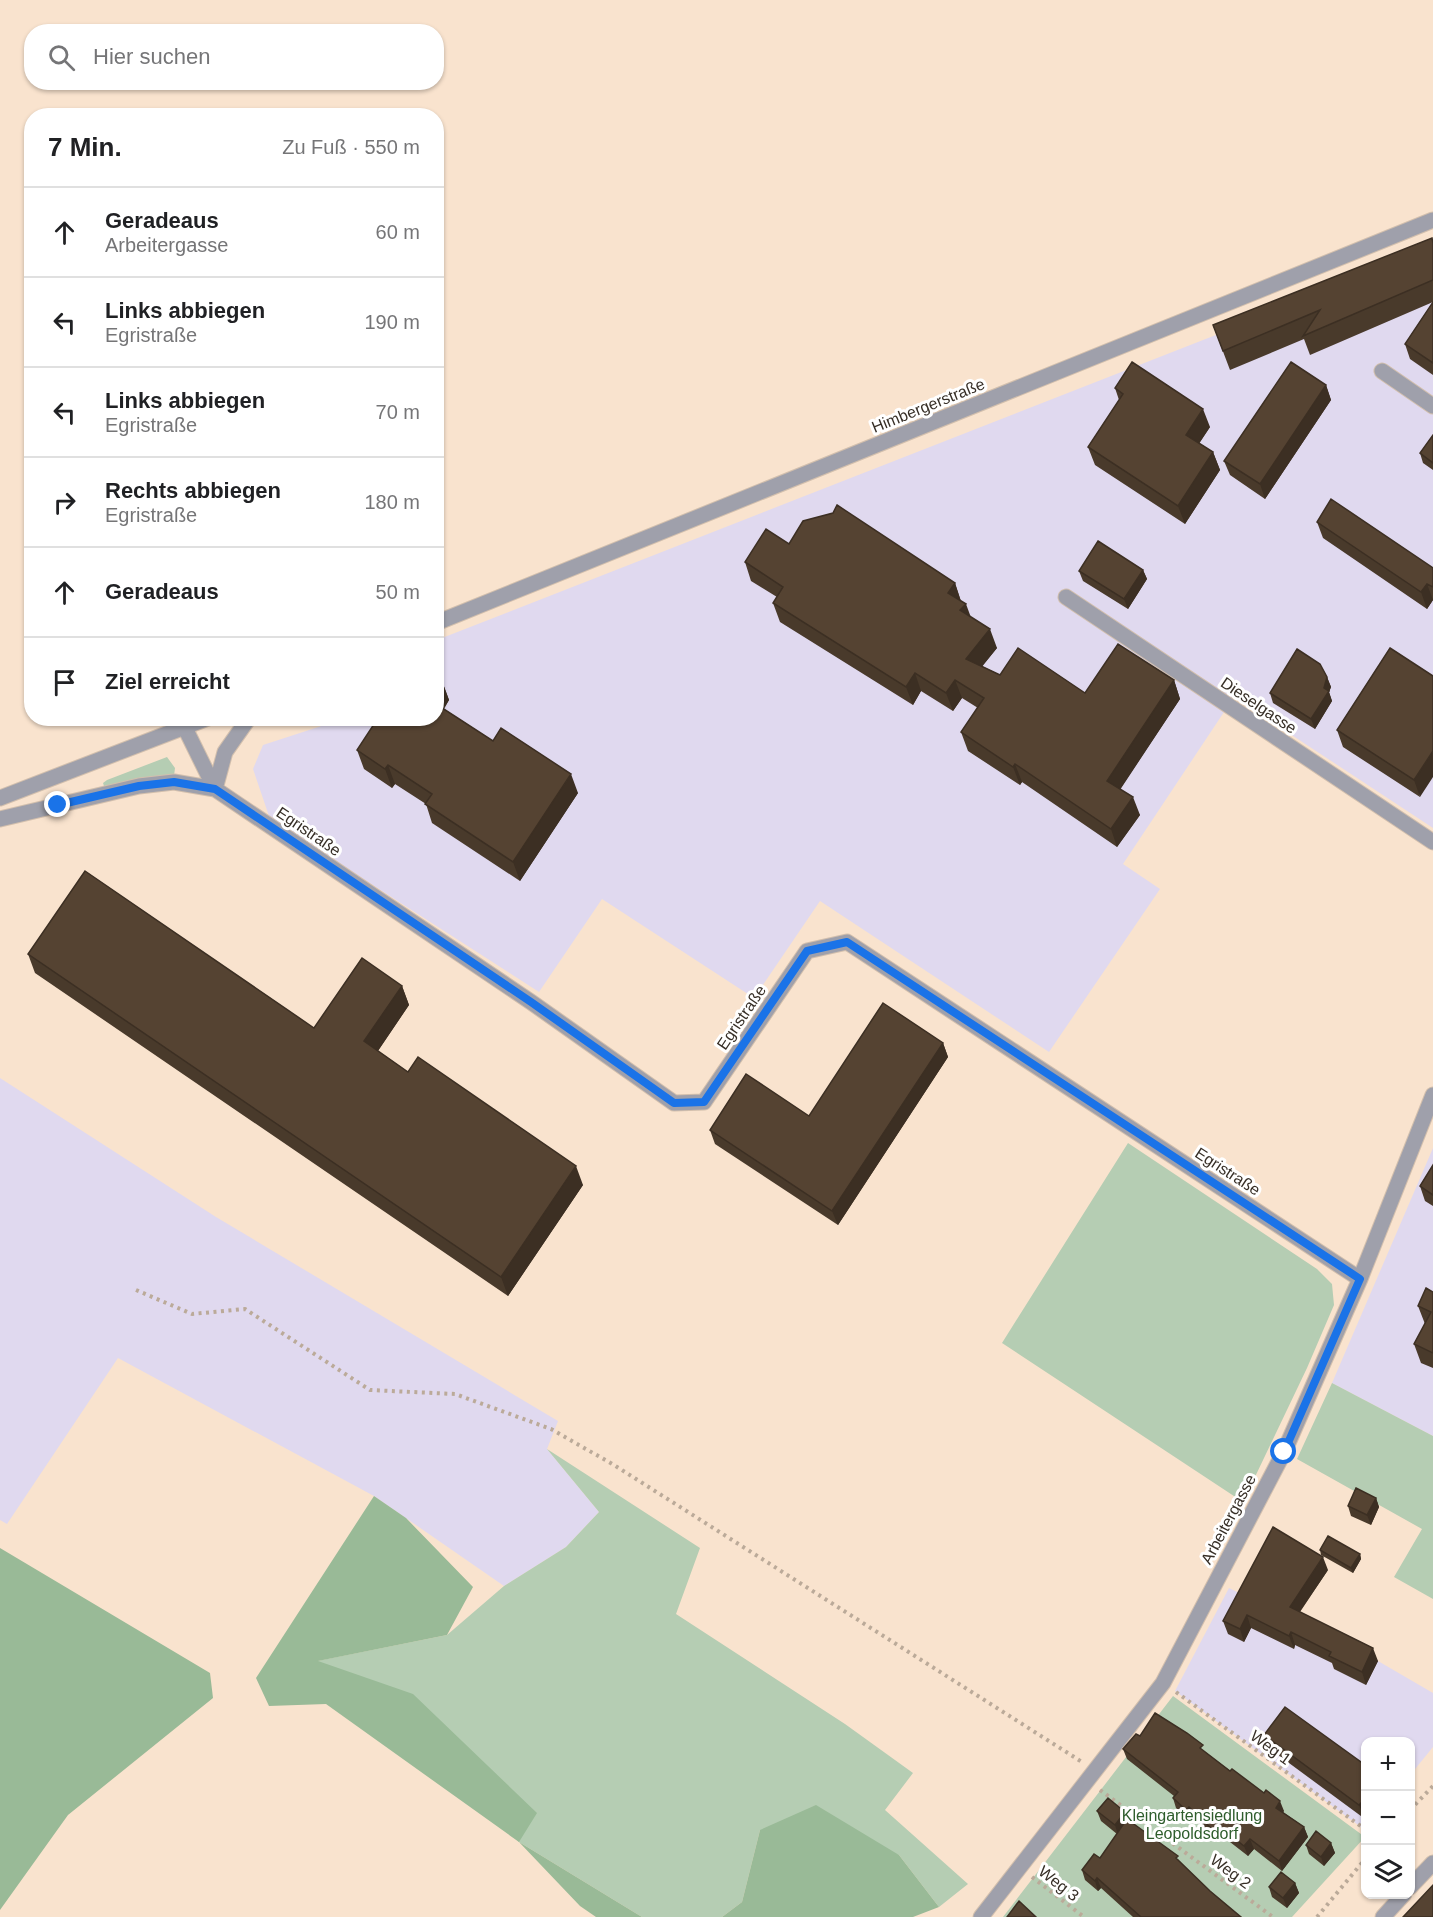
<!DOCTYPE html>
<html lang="de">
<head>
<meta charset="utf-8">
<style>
  body { margin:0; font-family:Helvetica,sans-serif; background:#f6f6f6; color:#202124 }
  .controls { position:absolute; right:18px; bottom:18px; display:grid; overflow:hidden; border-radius:12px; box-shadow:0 2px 4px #0004 }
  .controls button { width:54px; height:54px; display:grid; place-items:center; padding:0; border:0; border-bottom:2px solid #e0e0e0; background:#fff; color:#202124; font:30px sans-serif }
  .stop { position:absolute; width:18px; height:18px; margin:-14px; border:4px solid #1a73e8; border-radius:50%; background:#fff }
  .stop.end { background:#1a73e8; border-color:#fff; box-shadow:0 2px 6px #0008 }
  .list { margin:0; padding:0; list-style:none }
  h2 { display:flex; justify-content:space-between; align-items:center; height:78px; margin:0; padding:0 24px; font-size:26px }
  h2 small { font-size:20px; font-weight:400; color:#757577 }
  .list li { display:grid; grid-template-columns:39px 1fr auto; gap:18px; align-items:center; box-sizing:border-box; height:90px; padding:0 24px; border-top:2px solid #e0e0e0 }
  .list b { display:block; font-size:22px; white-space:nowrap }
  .list p { margin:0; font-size:20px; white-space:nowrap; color:#757577 }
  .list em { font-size:20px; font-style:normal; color:#757577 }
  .icon { flex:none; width:33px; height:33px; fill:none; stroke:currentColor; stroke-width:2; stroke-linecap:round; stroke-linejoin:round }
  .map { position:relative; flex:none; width:1433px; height:1917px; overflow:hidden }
  .search { position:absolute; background:#fff; box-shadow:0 2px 4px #0004; left:24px; top:24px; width:420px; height:66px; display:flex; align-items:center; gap:15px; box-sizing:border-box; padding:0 21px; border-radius:24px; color:#757577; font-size:22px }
  .panel { position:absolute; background:#fff; box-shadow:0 2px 4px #0004; left:24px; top:108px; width:420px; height:618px; border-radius:24px }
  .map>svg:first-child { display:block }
</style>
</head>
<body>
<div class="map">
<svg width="1433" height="1917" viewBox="0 0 1433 1917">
  <rect width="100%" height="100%" fill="#f9e3ce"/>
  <!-- industrial -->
  <path fill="#e0d9ef" d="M1433,250v578l-199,-131 -111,167 37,25 -111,163 -229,-151 -66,97 -152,-99 -63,93 -269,-173 -17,-50 10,-24 80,-26 93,-1 1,-61 7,-2 -2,-17z
    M0,1078l216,139 342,204 -11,28 52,63 -33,35 -62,39 -130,-90 -256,-138 -111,166 -7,-4z
    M1433,1148v288l-101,-53z
    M1229,1588l149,73 55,32v54l-22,27 -1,-32h-44l-1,88 -190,-139z"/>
  <!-- green -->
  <path fill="#b5cdb3" d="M167,757l8,11 -1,8 -19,1 -51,9 -1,-3 4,-3z
    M1128,1143l189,126 15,15 2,21 -27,63 -64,134 -241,-159z
    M1332,1383l101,53v163l-39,-22 28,-48 -125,-70z
    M547,1449l153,99 -24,66 169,110 68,49 -28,37 83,74 -29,23 -40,-52 -139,-25 -18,72 -20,15h-80l-123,-75 -202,-181 130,-26 57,-49 62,-39 33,-35z
    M1173,1696l192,141 -73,80h-289z"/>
  <!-- forest -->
  <path fill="#99ba97" d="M374,1496l32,22 67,69 -26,48 -129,26 95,33 124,119 -18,29 123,75h-46l-16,-11 -61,-64 -193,-138 -57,2 -13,-28z
    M0,1548l210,125 3,25 -145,117 -68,95z
    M816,1805l83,50 40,52 -26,10h-191l20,-15 18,-72z"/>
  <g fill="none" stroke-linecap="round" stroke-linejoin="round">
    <!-- minor casing -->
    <g stroke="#d2bfad" stroke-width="17">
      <path id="minor" d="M1382,371l51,35
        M1066,597l367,245
        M185,728l30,61 316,213 143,101 30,-1 103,-151 40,-9 513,337
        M0,819l139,-33 35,-4 41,7 10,-37 24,-34
        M1410,1887l23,-24
        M981,1917l182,-234 121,-231 76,-173 73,-184
        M1383,1917l21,-23"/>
    </g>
    <!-- tertiary casing -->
    <g stroke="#d2bfad" stroke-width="17">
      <path id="tertiary" d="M436,623l997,-403
        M0,798l208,-80"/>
    </g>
    <!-- path -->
    <path stroke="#ba9" stroke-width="4" stroke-dasharray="3 4.5" stroke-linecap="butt" d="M136,1290l56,24 53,-5 125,81 85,4 96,35 63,36 468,297
      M1176,1692l190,138
      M1100,1790l173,127
      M1410,1810l23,-24
      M1032,1877l52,40
      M1317,1917l49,-59"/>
    <!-- minor -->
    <use href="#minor" stroke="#9fa0ab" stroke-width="15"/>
    <!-- tertiary -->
    <use href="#tertiary" stroke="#9fa0ab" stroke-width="15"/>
  </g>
  <!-- wall -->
  <path fill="#493a2b" d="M1433,242v60l-123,53 -6,-16 -74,31 -17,-45z
    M1433,302v73l-23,-16 -5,-15z
    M1326,385l5,15 -66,99 -35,-24 -6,-14z
    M1115,388l95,39 -11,16 14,9 7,18 -35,54 -90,-59 -7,-18 31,-47z
    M1433,435v35l-10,-7 -3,-10z
    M1317,522l116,46v32l-6,9 -104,-71z
    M789,544l166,39 6,18 9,16 27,31 -15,18 18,9 85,18 89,-13 6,19 -60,90 20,26 -23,32 -95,-65 -2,3 -52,-34 -7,-19 17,-24 -16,-10 -9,13 -32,-20 -8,14 -133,-83 -7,-19 4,-6 -26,-16 -6,-19z
    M1143,570l4,9 -19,30 -45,-28 -4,-10z
    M1390,648l30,149 -77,-50 -6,-17z
    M1327,677l4,10 -2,5 3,9 -17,28 -42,-26 -3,-10z
    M442,681l7,19 -5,9 49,32 85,52 -58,88 -88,-58 -6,-19 -31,-20 -3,4 -28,-19 -7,-19z
    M28,954l286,74 88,-42 7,19 -31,46 30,21 175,113 -75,111 -473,-323z
    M943,1043l5,14 -110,168 -123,-81 -5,-14 99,-14z
    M1433,1165v41l-8,-5 -5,-15z
    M1433,1292v76l-12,-5 -7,-19 11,-20 -7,-18z
    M1376,1498l3,9 -8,18 -20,-9 -3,-10z
    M1320,1550l40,4 1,5 -8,14 -32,-18z
    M1328,1570l-28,42 78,49 -12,24 -32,-16 -2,-6 -37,-18 -1,4 -43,-21 -7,14 -16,-8 -5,-13z
    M1264,1735l101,30v54l-95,-70z
    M1140,1736l65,16 79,59 -1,1 21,15 4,10 -26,34 -28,-22 -6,7 -27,-21 -4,5 -25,-23 -2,3 -14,-12 -3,-10 1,-2 -47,-37 -4,-10z
    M1097,1811l31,8 52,43 30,29 31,26h-108l-32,-29 -3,3 -13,-11 -3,-10 18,-12 17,-24 -16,-13z
    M1331,1843l4,10 -11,13 -15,-12 -3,-9z
    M1295,1883l4,10 -12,15 -15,-11 -3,-10z"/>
  <!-- shaded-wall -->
  <path fill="#3c2f23" d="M1326,385l5,15 -66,99 -5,-15z
    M1203,409l7,18 -17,26 -7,-18z
    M1213,452l7,18 -35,54 -7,-18z
    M1143,570l4,9 -19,30 -4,-10z
    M955,583l6,19 -13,-9z
    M1427,584l6,16 -6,9 -6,-17z
    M966,604l7,19 -13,-13z
    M990,629l7,19 -24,30 -7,-19z
    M915,673l6,18 -8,14 -7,-18z
    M1327,677l4,10 -2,5 3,9 -17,28 -4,-10 13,-31z
    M955,680l7,18 -9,13 -7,-18z
    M1174,680l6,19 -66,100 -7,-18z
    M442,681l7,19 -12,19 -1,-29z
    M1433,751v26l-13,20 -6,-17z
    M1015,764l7,18 -2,3 -7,-18z
    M388,765l7,19 -3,4 -7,-19z
    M571,774l7,19 -58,88 -7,-19z
    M1133,797l7,18 -23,32 -6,-18z
    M402,986l7,19 -38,56 -7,-20z
    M943,1043l5,14 -110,168 -6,-14z
    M576,1166l7,19 -75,111 -7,-19z
    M1376,1498l3,9 -8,18 -4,-10z
    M1360,1554l1,5 -8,14 -2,-5z
    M1323,1557l5,13 -34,50 -4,-13z
    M1247,1615l4,13 -7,14 -4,-13z
    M1291,1632l4,13 -1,4 -5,-13z
    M1373,1648l5,13 -12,24 -4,-13z
    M1365,1799v20l-6,-14z
    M1280,1801l4,10 -5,6 -3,-9z
    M1189,1807l3,10 -2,3 -4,-10z
    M1125,1812l4,10 -11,13 -3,-10z
    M1217,1825l4,10 -4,5 -4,-10z
    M1304,1827l4,10 -26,34 -3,-10z
    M1250,1839l4,10 -6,7 -4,-10z
    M1331,1843l4,10 -11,13 -3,-9z
    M1097,1878l4,10 -3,3 -3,-10z
    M1295,1883l4,10 -12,15 -4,-10z"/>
  <!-- building -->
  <path fill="#554332" stroke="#3c2f23" stroke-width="1.5" d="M1432,238l1,5v37l-130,56 17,-26 -97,41 -10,-26z
    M1433,302v61l-28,-19z
    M1132,362l71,47 -17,26 27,17 -35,54 -90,-59 35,-53 -8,-6z
    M1291,362l35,23 -66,99 -36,-23z
    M1433,435v28l-13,-10z
    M1331,499l102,69v19l-6,-3 -6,8 -104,-70z
    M837,505l118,78 -7,10 18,11 -6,6 30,19 -24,30 34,16 18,-27 67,45 33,-49 56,36 -67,101 26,16 -22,32 -96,-65 -2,3 -52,-35 23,-34 -29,-18 -9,13 -31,-20 -9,14 -133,-84 10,-16 -38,-25 21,-33 23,15 14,-23 30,-8z
    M1098,541l45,29 -19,29 -45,-28z
    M1390,648l43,28v75l-19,29 -77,-50z
    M1297,649l23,15 7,13 -3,11 5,3 -18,28 -41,-26z
    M436,677l6,4 -6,9z
    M436,704l57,37 8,-13 70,46 -58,88 -88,-58 7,-10 -44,-29 -3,4 -28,-19 21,-32h58z
    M85,871l229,157 48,-70 40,28 -38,55 44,31 10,-15 158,109 -75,111 -473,-323z
    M883,1003l60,40 -111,168 -122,-81 36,-56 63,42z
    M1433,1165v30l-13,-9z
    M1426,1288l7,4v61l-19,-9 17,-32 -13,-6z
    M1356,1488l20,10 -9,17 -19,-9z
    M1273,1527l50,30 -33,50 83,41 -11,24 -33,-16 2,-4 -40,-20 -2,4 -42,-21 -7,14 -17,-8z
    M1328,1536l32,18 -9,14 -31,-18z
    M1285,1707l80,58v34l-6,6 -95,-70z
    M1155,1713l32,20 16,12 -3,3 30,23 2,-2 32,24 2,-3 14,11 -4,7 28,19 -25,34 -29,-22 -6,7 -27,-21 -4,5 -24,-23 -3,3 -13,-12 5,-6 -55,-43 13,-15 4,2z
    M1108,1798l17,14 -10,13 -18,-14z
    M1127,1819l51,37 -2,2 34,33 31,26h-100l-44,-39 -2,3 -13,-11 12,-16 6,4z
    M1316,1831l15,12 -10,14 -15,-12z
    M1281,1872l14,11 -12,15 -14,-11z
    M1433,1885v32h-30z
    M1019,1901l17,16h-29z"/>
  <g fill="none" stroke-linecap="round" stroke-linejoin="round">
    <!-- route -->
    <path stroke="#1a73e8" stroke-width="8" d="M58,805l81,-19 35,-4 41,7 316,213 143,101 30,-1 103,-151 40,-9 513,337 -76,173"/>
  </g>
  <g text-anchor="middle" stroke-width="6" stroke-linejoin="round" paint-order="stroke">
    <!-- street labels -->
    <g font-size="16" fill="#372f27" stroke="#fff">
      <text transform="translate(928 405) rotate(-22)" y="6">Himbergerstraße</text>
      <text transform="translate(1259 705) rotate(34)" y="6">Dieselgasse</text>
      <text transform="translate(309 831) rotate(34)" y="6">Egristraße</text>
      <text transform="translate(741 1017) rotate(-56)" y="6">Egristraße</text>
      <text transform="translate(1228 1171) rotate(33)" y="6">Egristraße</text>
      <text transform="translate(1228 1519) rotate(-62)" y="6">Arbeitergasse</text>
      <text transform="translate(1271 1747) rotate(36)" y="6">Weg 1</text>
      <text transform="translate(1231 1871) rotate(36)" y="6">Weg 2</text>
      <text transform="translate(1059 1883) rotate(38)" y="6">Weg 3</text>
    </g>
    <!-- park labels -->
    <g font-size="16" fill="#2e5d2c" stroke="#fff">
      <text x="1192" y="1821">Kleingartensiedlung<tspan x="1192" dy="18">Leopoldsdorf</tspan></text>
    </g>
  </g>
</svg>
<div class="controls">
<button>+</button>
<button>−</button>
<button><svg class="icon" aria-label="layers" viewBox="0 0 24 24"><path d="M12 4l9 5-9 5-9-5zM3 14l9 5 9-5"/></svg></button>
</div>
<div class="stop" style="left:1284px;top:1452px"></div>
<div class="stop end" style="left:58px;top:805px"></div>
<div class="search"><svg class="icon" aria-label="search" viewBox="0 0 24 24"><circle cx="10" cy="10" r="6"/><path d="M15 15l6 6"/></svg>Hier suchen</div>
<section class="panel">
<h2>7 Min.<small>Zu Fuß · 550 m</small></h2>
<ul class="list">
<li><svg class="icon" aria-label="ahead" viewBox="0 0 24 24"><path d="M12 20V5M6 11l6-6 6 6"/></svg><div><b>Geradeaus</b><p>Arbeitergasse</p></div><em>60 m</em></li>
<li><svg class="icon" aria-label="left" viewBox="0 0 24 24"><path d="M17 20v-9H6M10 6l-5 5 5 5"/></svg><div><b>Links abbiegen</b><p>Egristraße</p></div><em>190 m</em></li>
<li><svg class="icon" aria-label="left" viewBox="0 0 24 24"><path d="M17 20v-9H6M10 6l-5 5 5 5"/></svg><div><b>Links abbiegen</b><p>Egristraße</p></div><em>70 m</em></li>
<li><svg class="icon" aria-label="right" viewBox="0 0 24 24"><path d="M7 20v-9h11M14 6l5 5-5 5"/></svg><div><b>Rechts abbiegen</b><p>Egristraße</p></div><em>180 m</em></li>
<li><svg class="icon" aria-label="ahead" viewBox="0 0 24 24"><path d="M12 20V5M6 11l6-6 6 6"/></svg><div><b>Geradeaus</b></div><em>50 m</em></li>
<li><svg class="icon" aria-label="arrive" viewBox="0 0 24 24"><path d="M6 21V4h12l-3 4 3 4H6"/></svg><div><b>Ziel erreicht</b></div></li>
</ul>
</section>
</div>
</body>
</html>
